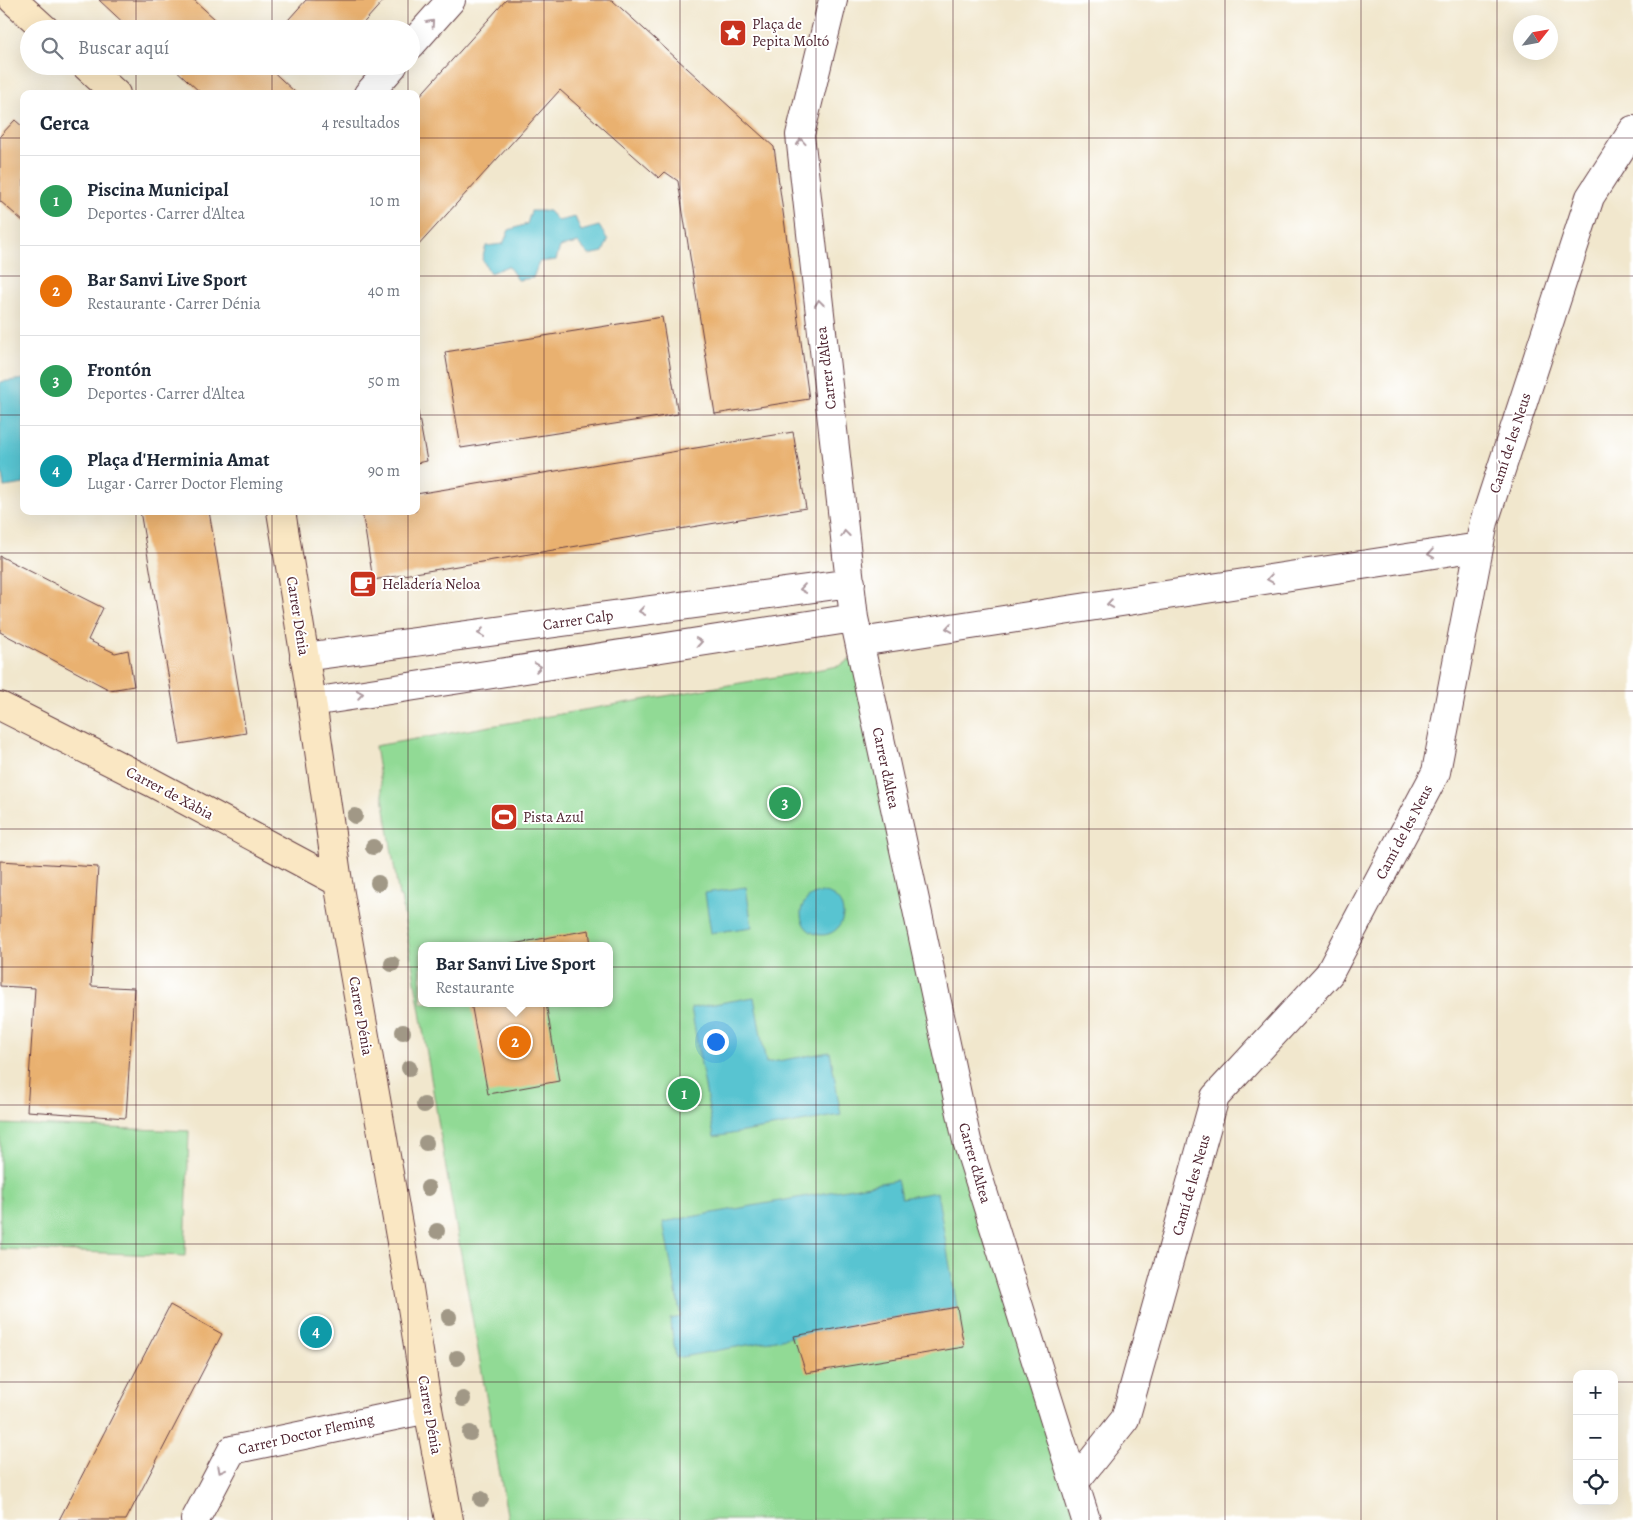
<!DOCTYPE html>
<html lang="es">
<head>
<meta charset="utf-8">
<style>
  body { margin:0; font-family:Alegreya,serif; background:#f6f6f7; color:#1f2937 }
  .controls { position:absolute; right:15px; bottom:15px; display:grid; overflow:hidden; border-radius:10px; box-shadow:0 5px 20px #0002 }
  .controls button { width:45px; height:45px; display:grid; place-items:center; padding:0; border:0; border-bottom:1px solid #e0e1e3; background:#fff; color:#1f2937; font:25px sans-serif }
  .compass { position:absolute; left:1513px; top:15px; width:45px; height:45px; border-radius:50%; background:#fff; box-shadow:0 5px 20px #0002; rotate:59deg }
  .you { position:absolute; left:715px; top:1041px; width:18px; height:18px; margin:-12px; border:4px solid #fff; border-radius:50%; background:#1a73e8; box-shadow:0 0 0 8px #1a73e833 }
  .badge { display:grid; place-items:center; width:32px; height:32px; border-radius:50%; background:#7c3aed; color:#fff; font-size:16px; font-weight:700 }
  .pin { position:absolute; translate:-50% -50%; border:2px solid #fff; box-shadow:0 1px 5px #0006 }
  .popup { position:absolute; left:418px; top:942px; width:195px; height:65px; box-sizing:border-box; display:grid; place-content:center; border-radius:10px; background:#fff; filter:drop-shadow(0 1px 4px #0005); font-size:16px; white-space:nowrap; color:#747a83 }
  .popup b { font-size:19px; color:#1f2937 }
  .popup::after { content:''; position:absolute; left:50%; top:100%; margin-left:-10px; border:10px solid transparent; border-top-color:#fff }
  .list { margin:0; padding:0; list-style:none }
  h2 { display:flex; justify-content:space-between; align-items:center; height:65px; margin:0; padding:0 20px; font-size:21px }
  h2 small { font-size:16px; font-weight:400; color:#747a83 }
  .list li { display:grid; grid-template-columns:32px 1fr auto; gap:15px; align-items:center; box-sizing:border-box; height:90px; padding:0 20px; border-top:1px solid #e0e1e3 }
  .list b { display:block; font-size:19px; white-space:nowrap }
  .list p { margin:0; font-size:16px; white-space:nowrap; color:#747a83 }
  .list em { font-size:16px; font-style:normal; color:#747a83 }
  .icon { flex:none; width:28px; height:28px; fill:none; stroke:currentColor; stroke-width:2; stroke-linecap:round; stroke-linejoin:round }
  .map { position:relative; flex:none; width:1633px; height:1520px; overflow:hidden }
  .search { position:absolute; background:#fff; box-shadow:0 5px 20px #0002; left:20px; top:20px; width:400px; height:55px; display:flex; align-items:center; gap:12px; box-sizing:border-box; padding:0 18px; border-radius:28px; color:#747a83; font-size:19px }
  .panel { position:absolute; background:#fff; box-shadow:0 5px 20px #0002; left:20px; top:90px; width:400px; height:425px; border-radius:10px }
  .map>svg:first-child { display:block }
</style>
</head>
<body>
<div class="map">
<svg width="1633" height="1520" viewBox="0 0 1633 1520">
  <rect width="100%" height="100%" fill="#fff"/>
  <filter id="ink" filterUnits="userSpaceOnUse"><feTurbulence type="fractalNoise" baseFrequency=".02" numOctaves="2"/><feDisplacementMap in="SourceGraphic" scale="10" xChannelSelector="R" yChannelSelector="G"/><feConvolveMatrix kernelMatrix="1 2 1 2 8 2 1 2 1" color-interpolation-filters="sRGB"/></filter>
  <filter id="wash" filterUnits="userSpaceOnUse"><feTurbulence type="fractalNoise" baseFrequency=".0096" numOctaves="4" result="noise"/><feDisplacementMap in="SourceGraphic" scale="20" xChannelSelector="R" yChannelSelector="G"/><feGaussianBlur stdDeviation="1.12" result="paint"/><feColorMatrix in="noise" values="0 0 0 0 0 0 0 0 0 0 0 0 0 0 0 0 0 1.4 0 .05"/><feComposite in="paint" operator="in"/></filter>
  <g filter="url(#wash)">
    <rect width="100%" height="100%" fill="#f1e7cd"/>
    <!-- green -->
    <path fill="#91da95" stroke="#6e7c60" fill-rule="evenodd" d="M849,660l14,3 104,478 119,379h-578l-62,-351 -45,-272h-2l-24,-151 464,-80zM421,946h188v57h-188z
      M0,1124l189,7 -4,125 -185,-7z"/>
    <!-- water -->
    <path fill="#58c4d1" stroke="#51727e" d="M531,211h18l9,10 17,-4 6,14 18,-5 9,14 -5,12 -14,3 -11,-12 -18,4 -4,13 -17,2 -6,16 -15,2 -10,-14 -18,7 -8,-14 4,-13 17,-2 6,-14 18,-6z
      M24,379v105l-20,3 -4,-22v-83z
      M746,887l6,40 -41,6 -6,-40z
      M801 914a21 21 0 1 1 42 0a21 21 0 1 1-42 0Z
      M754,997l12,66 64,-11 11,63 -127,22 -23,-129z
      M897,1180l4,18 36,-6 20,115 -281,51 -6,-39 11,-2 -18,-95z"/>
    <g id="blocks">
      <!-- building -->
      <path fill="#e9b16f" d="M99,0h95l32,29h-96z
        M306,0h78l-26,29h-78z
        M506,0h106l162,147 35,252 -94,15 -37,-233 -13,-9 -6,6 -99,-88 -144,158v-148z
        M172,66h95l28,26 -2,2h-91z
        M15,120l9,8v94l-24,-21v-65z
        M662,317l16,97 -217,34 -16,-96z
        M416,401l11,60 -11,2z
        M793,432l13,76 -433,72 -11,-69h54v-17z
        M140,511h69l37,222 -66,11z
        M0,556l103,52 -15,32 27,13 13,-3 6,36 -24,4 -110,-58z
        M0,861l98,6 -7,119 43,2 -8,130 -99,-7 8,-123 -35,-2z
        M589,930l2,16h-84v-1z
        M471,1003h75l13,78 -71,13z
        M170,1305l52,29 -96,186h-67z
        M957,1307l7,40 -158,26 -12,-37z"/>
    </g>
  </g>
  <g filter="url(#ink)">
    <use href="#blocks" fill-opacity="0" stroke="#633d43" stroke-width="1"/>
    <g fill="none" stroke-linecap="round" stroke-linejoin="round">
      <!-- street casing -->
      <g stroke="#633d43" stroke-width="30">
        <path id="street" d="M833,0l-33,135 54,483 113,523 119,379
          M411,45l40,-45
          M368,94l25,-28
          M860,642l619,-95
          M304,657l547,-74
          M312,702l542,-84
          M1075,1482l50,-63 90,-322 114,-123 107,-202 48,-250 106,-325 43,-67
          M195,1520l37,-70 196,-41"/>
      </g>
      <!-- secondary casing -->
      <g stroke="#633d43" stroke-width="30">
        <path id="secondary" d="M13,0l32,29
          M86,66l30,28
          M281,511l31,191 26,180 70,400 20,127 21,111
          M0,706l151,76 187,100"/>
      </g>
      <!-- street -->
      <use href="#street" stroke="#fff" stroke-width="28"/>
      <!-- secondary -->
      <use href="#secondary" stroke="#fae7c3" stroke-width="28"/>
    </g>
    <!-- trees -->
    <g fill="#a19886">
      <circle cx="355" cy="816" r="8"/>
      <circle cx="373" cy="847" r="8"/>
      <circle cx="378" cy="883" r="8"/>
      <circle cx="392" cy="964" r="8"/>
      <circle cx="403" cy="1032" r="8"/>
      <circle cx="409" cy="1068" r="8"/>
      <circle cx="424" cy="1105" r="8"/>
      <circle cx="426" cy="1143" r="8"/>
      <circle cx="428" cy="1188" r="8"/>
      <circle cx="437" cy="1231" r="8"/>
      <circle cx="449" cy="1317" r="8"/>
      <circle cx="457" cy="1358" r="8"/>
      <circle cx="463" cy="1399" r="8"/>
      <circle cx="470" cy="1433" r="8"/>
      <circle cx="481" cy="1499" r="8"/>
    </g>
    <!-- one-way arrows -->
    <defs><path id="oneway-chevron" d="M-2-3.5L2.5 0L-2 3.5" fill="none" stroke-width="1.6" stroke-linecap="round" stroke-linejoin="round" transform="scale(1.25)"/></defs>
    <g stroke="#ae9aa0">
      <use href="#oneway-chevron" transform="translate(431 23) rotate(-49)"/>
      <use href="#oneway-chevron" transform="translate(801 142) rotate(-95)"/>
      <use href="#oneway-chevron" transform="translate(819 303) rotate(-97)"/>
      <use href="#oneway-chevron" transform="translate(845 534) rotate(-97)"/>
      <use href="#oneway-chevron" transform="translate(1431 554) rotate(171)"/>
      <use href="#oneway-chevron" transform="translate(1270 579) rotate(171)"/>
      <use href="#oneway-chevron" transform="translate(803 589) rotate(172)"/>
      <use href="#oneway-chevron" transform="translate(1110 604) rotate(171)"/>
      <use href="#oneway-chevron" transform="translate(642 611) rotate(172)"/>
      <use href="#oneway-chevron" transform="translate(949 628) rotate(171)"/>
      <use href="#oneway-chevron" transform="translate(481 633) rotate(172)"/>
      <use href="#oneway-chevron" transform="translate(699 642) rotate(-9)"/>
      <use href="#oneway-chevron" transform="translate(538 667) rotate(-9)"/>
      <use href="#oneway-chevron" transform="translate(360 694) rotate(-9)"/>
      <use href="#oneway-chevron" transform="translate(221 1470) rotate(118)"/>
    </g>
  </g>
  <!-- grid -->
  <path fill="none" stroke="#4a1f2b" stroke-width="1" stroke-opacity="0.55" d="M136,0v29M272,0v29M408,0v29M544,0v1520M680,0v1520M816,0v1520M953,0v1520M1089,0v1520M1225,0v1520M1361,0v1520M1497,0v1520M136,66v28M272,66v28M408,66v28M0,138h24M416,138h1217M0,276h24M416,276h1217M0,415h24M416,415h1217M136,511v1009M272,511v1009M408,511v1009M0,553h1633M0,691h1633M0,829h1633M0,967h1633M0,1105h1633M0,1244h1633M0,1382h1577M1614,1382h19"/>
  <!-- icons -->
  <defs>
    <g id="sight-square" transform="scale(1.4375)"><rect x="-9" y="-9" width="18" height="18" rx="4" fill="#c8321e" stroke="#fff"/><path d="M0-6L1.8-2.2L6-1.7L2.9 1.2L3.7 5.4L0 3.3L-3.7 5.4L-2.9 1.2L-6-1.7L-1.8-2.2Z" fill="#fff"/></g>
    <g id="cafe-square" transform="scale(1.4375)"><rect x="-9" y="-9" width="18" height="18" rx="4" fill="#c8321e" stroke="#fff"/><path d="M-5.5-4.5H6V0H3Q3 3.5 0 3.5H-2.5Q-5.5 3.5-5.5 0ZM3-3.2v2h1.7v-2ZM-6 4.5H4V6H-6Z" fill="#fff"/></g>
    <g id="stadium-square" transform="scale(1.4375)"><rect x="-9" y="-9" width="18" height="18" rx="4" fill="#c8321e" stroke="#fff"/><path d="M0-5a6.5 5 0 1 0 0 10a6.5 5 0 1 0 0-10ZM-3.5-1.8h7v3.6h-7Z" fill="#fff"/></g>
  </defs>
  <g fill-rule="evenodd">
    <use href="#sight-square" x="733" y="33"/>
    <use href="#cafe-square" x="363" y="584"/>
    <use href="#stadium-square" x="504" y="817"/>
  </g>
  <g text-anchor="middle" stroke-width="4" stroke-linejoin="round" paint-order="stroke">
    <!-- poi labels -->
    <g font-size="15" fill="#4a1f2b" stroke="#fff" text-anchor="start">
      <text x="752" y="29">Plaça de<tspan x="752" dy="17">Pepita Moltó</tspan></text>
      <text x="382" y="589">Heladería Neloa</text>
      <text x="523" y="822">Pista Azul</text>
    </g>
    <!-- street labels -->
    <g font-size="15" fill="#4a1f2b" stroke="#fff">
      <text transform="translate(826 368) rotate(-97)" y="5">Carrer d'Altea</text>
      <text transform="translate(1510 443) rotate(-72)" y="5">Camí de les Neus</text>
      <text transform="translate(298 616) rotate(81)" y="5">Carrer Dénia</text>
      <text transform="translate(578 620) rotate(-8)" y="5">Carrer Calp</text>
      <text transform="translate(886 768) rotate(78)" y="5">Carrer d'Altea</text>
      <text transform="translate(170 793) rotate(28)" y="5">Carrer de Xàbia</text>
      <text transform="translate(1404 832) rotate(-62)" y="5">Camí de les Neus</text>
      <text transform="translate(361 1016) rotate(80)" y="5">Carrer Dénia</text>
      <text transform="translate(975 1163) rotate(74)" y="5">Carrer d'Altea</text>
      <text transform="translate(1191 1185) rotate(-74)" y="5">Camí de les Neus</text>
      <text transform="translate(430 1415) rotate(80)" y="5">Carrer Dénia</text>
      <text transform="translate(306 1434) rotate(-13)" y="5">Carrer Doctor Fleming</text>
    </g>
  </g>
</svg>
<div class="controls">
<button>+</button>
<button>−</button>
<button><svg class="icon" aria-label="locate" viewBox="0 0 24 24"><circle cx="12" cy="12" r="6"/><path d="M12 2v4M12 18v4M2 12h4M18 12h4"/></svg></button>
</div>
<svg class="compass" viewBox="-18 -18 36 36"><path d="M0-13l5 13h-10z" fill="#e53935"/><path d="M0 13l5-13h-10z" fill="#747a83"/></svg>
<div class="you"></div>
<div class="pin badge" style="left:684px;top:1094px;background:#2e9e5b">1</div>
<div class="pin badge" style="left:515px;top:1042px;background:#e8710a">2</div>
<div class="popup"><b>Bar Sanvi Live Sport</b>Restaurante</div>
<div class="pin badge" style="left:785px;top:803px;background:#2e9e5b">3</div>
<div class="pin badge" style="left:316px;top:1332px;background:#0f9aa8">4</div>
<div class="search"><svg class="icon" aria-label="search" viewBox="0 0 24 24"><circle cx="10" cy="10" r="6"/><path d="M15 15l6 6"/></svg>Buscar aquí</div>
<section class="panel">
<h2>Cerca<small>4 resultados</small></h2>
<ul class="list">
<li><span class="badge" style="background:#2e9e5b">1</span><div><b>Piscina Municipal</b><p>Deportes · Carrer d'Altea</p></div><em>10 m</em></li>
<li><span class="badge" style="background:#e8710a">2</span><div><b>Bar Sanvi Live Sport</b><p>Restaurante · Carrer Dénia</p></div><em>40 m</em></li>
<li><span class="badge" style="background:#2e9e5b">3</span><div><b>Frontón</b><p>Deportes · Carrer d'Altea</p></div><em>50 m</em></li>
<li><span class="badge" style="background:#0f9aa8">4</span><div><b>Plaça d'Herminia Amat</b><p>Lugar · Carrer Doctor Fleming</p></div><em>90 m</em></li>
</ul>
</section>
</div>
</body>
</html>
